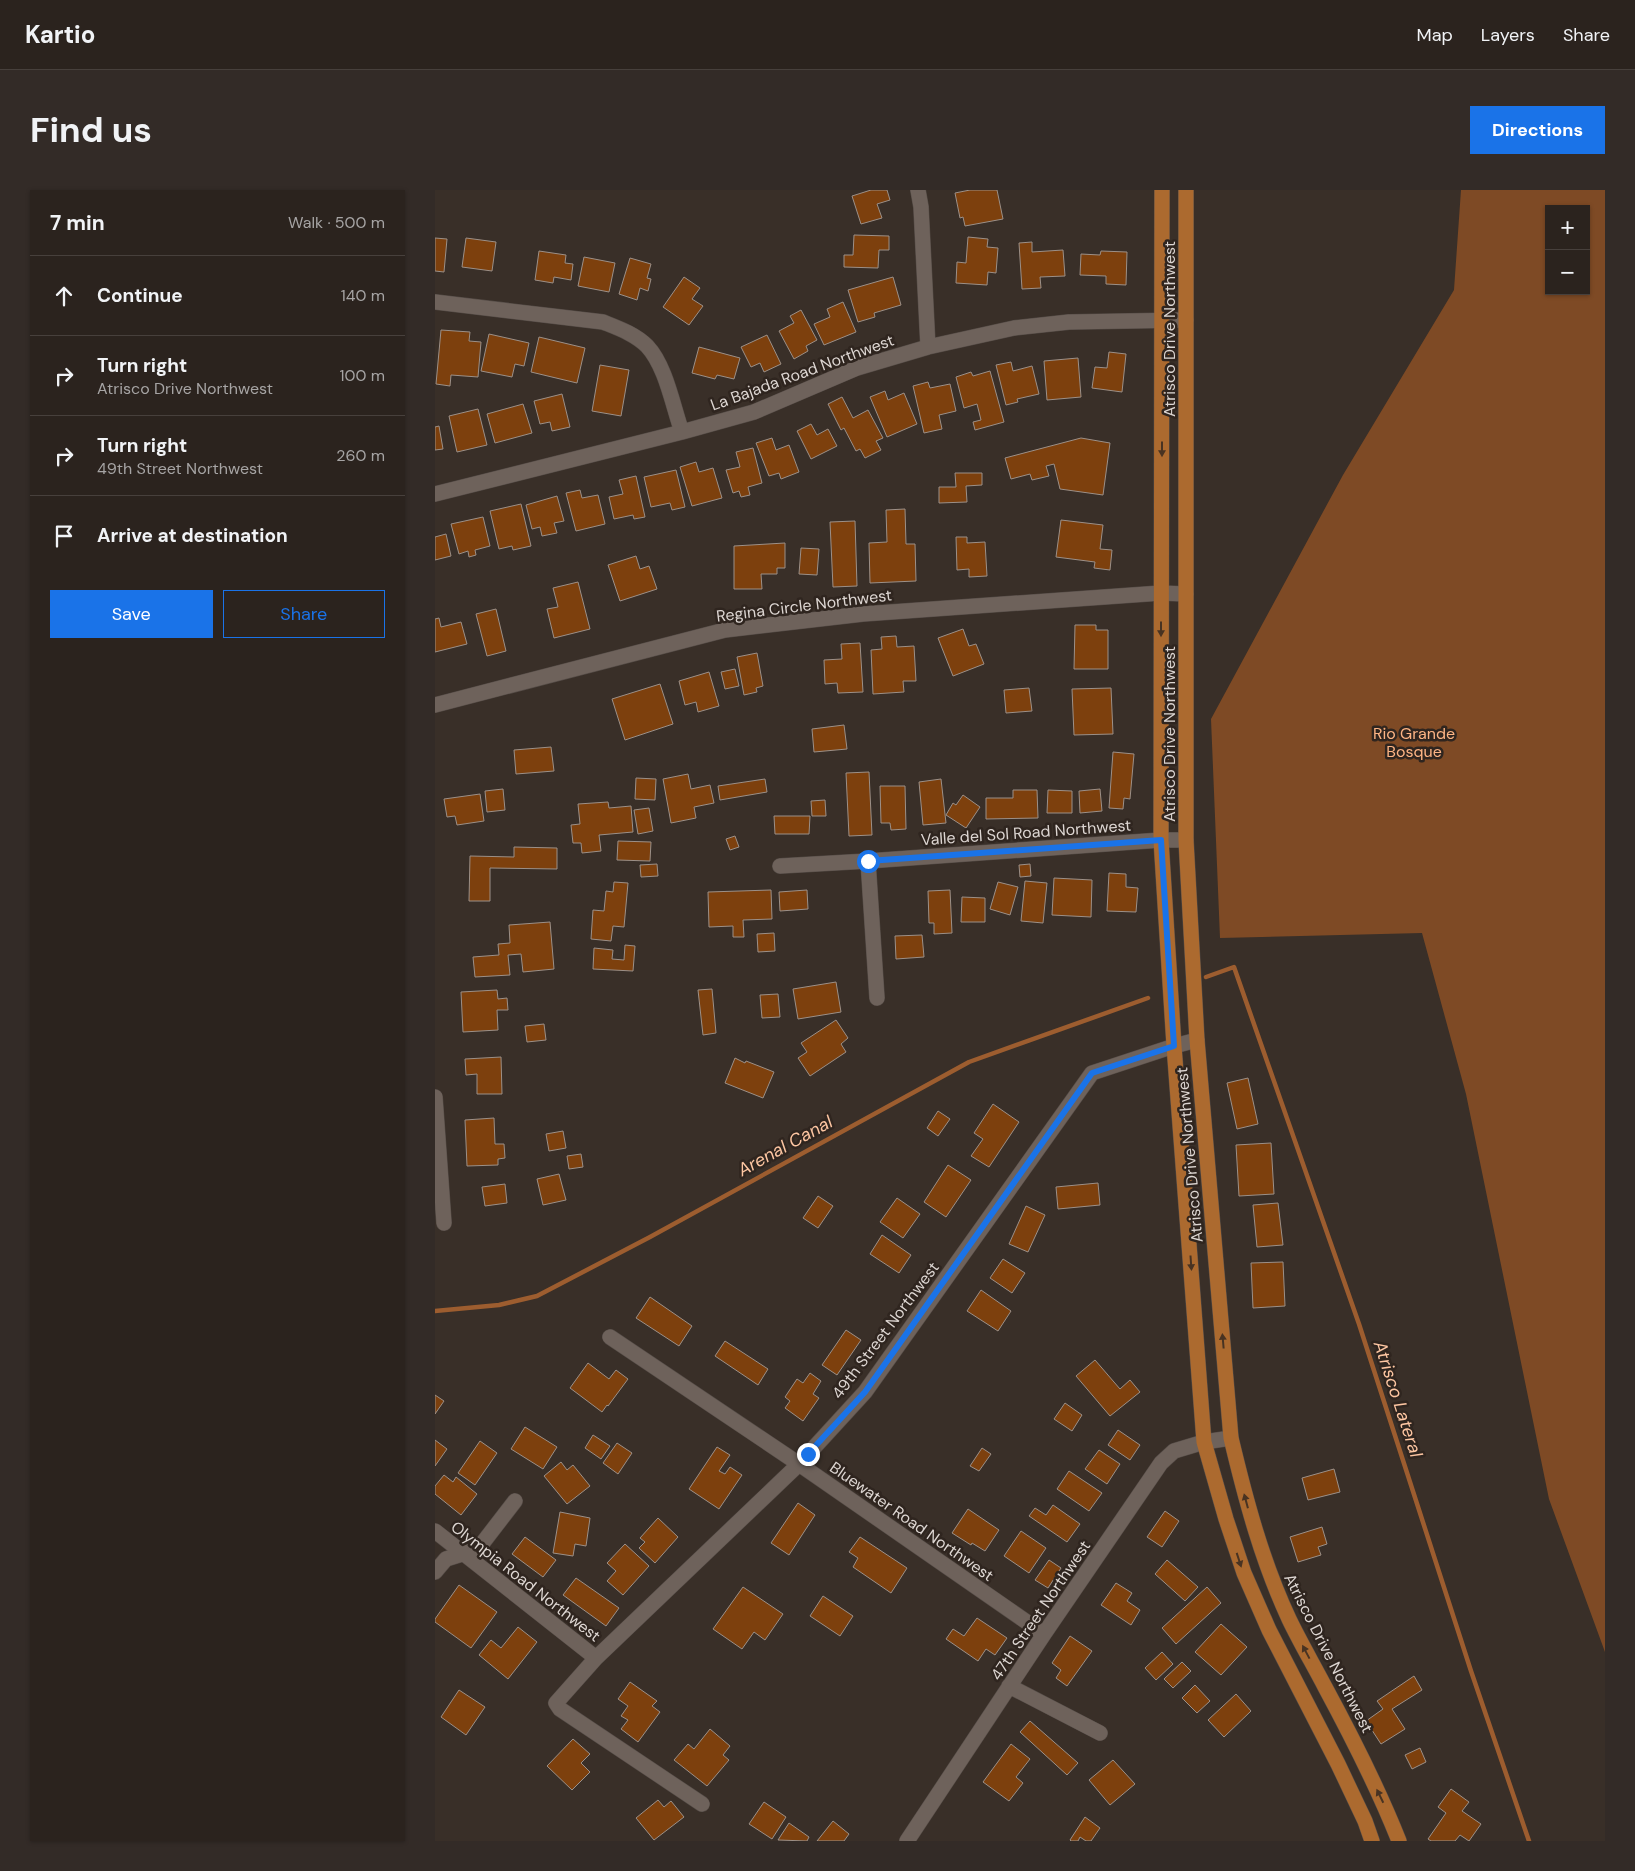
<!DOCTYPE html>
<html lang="en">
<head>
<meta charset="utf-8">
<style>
  body { margin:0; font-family:"DM Sans",sans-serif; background:#332b27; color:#f1f3f6 }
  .controls { position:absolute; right:15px; top:15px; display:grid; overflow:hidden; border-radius:0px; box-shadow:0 1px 4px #0004 }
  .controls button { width:45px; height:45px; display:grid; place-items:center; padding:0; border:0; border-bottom:1px solid #47403c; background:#2b231e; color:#f1f3f6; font:25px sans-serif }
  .stop { position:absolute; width:15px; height:15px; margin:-11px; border:4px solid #1a73e8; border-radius:50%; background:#fff }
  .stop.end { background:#1a73e8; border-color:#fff; box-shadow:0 1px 5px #0008 }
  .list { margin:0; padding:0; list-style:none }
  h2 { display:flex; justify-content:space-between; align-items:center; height:65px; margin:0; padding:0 20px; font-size:21px }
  h2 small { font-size:16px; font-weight:400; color:#a6a4a4 }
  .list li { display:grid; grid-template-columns:32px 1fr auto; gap:15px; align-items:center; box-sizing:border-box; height:80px; padding:0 20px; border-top:1px solid #47403c }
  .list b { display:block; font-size:19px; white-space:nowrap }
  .list p { margin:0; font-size:16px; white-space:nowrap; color:#a6a4a4 }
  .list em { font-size:16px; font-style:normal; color:#a6a4a4 }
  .actions { display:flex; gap:10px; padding:15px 20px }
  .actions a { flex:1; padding:11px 0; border:1px solid #1a73e8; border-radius:0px; text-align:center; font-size:18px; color:#1a73e8 }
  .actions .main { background:#1a73e8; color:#fff }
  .icon { flex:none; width:28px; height:28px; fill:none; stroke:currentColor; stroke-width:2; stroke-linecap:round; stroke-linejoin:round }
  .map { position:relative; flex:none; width:1170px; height:1651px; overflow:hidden; border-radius:0px }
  header { display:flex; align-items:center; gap:30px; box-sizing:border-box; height:70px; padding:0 25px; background:#2b231e; border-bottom:1px solid #47403c }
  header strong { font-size:24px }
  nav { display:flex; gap:28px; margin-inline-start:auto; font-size:18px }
  .intro { display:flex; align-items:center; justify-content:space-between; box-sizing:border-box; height:120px; padding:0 30px }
  h1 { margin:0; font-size:35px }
  .button { padding:12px 22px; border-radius:0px; background:#1a73e8; color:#fff; font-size:18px; font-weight:700 }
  main { display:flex; gap:30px; padding:0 30px }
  aside { flex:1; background:#2b231e; border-radius:0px; box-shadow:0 1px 4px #0004 }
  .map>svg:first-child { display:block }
</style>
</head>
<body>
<header>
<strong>Kartio</strong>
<nav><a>Map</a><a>Layers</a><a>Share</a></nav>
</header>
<div class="intro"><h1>Find us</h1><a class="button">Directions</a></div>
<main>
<aside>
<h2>7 min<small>Walk · 500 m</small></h2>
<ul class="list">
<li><svg class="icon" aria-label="ahead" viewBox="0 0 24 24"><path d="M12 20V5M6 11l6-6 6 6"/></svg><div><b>Continue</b></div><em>140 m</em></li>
<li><svg class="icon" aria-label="right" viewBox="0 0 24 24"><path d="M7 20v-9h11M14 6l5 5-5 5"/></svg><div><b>Turn right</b><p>Atrisco Drive Northwest</p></div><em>100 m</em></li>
<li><svg class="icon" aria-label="right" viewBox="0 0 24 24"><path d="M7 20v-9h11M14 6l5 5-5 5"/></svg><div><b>Turn right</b><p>49th Street Northwest</p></div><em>260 m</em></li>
<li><svg class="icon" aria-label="arrive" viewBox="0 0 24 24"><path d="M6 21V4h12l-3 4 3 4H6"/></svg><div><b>Arrive at destination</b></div></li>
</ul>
<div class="actions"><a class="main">Save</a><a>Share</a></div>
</aside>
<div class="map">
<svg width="1170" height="1651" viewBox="0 0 1170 1651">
  <rect width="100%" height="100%" fill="#392f28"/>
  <!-- green -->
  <path fill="#7e4a25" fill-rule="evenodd" d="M1026,0h144v1462l-56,-153 -83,-405 -44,-161 -202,5 -9,-219 132,-244 111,-185zM1114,19h37v82h-37z"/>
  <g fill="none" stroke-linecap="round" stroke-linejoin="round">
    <!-- stream -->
    <path stroke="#9d5d2f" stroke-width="4.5" d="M771,787l28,-10 125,357 112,347 58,170
      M0,1121l64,-6 38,-9 113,-59 319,-175 179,-64"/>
  </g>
  <!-- building -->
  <path fill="#7d400d" stroke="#9c9088" d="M436,0h16l3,10 -13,4 5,14 -21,6 -9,-28z
    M535,0h27l6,29 -38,7 -2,-9 -3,1 -5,-25z
    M419,45l35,1v14h-10l-1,18 -34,-1v-12h9z
    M533,47l20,2 -1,8 11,1 -2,25 -8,-1 -1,13 -31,-2 1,-21 9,1z
    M0,48l12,1 -3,33 -9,-1z
    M31,48l30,4 -4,29 -30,-4z
    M597,52v10l31,-2 2,26 -25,1 1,11 -19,1 -3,-46z
    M104,61l27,4 -1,8 8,1 -2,16 -17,-3 -1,6 -18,-3z
    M666,61l26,1 -1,33 -20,-1v-8l-26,-1 1,-21 19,1z
    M149,67l31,6 -6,29 -31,-6z
    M195,68l21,6 -4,14 4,1 -3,12 -8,-3 -3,12 -18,-6z
    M249,87l16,11 -8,11 11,7 -14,19 -26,-18z
    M458,87l8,28 -27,8 1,4 -17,5 -10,-32z
    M408,112l13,30 -32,13 -10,-21 16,-7 -3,-8z
    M366,120l16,30 -11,6 2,5 -14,8 -15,-28 15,-8 -4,-7z
    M6,140l29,2 -1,9 12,1 -3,35 -27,-2 -1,11 -14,-2z
    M54,144l40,9 -5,23 -9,-2 -3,13 -31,-6z
    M332,145l14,29 -17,8 -4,-9 -9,4 -10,-20z
    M104,147l46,11 -8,35 -46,-11z
    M264,157l41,11 -6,21 -17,-4 -2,4 -23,-6z
    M674,162l17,2 -4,38 -30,-4 3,-21 12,1z
    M643,168l3,39 -34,3 -3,-39z
    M576,172l2,9 19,-5 7,28 -22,5 1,3 -12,3 -10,-40z
    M165,175l29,5 -8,46 -29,-5z
    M555,181l14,51 -29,8 -2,-8 8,-2 -4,-16 -13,4 -8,-31 15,-5 2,4z
    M493,192l2,6 20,-4 6,27 -17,4 3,14 -18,4 -11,-47z
    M450,201l3,9 16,-7 13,31 -30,13 -17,-40z
    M127,204l8,33 -18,4 -2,-9 -10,2 -6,-23z
    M407,207l11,21 15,-8 15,28 -7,3 5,9 -16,8 -5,-9 -4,2 -12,-23 -3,2 -13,-26z
    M88,214l9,29 -37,10 -8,-29z
    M43,219l9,36 -30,7 -8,-36z
    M376,234l6,11 11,-6 9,17 -26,13 -14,-28z
    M4,236l4,23 -8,1v-23z
    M337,248l4,12 13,-5 10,27 -18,7 -2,-6 -10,3 -13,-33z
    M646,248l29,5 -7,52 -43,-6 -6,-25 -8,2 3,10 -17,4 -2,-6 -19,5 -6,-21z
    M318,258l9,35 -14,4 2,8 -9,2 -2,-6 -6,2 -7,-23 14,-3 -4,-15z
    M261,272l3,10 14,-4 9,30 -30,8 -12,-39z
    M241,280l9,37 -13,3 -2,-7 -19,4 -7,-30z
    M520,283h27v12l-16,1 1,16 -28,1v-16h17z
    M201,286l9,41 -11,2 -1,-4 -19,4 -5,-22 14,-3 -4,-14z
    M145,300l2,8 16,-3 7,29 -29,7 -10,-38z
    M122,306l7,25 -10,2 3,10 -15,3 -2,-9 -8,2 -6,-24z
    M86,314l10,42 -18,4 -1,-4 -13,3 -9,-38z
    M470,319l1,35h9l1,37 -46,2 -1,-40 18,-1 -1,-32z
    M48,327l7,29 -15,4 1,5 -7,2 -1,-6 -9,3 -8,-30z
    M626,330l42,5 -3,24 12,1 -2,20 -16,-2 1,-6 -39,-5z
    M420,331l2,65 -24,1 -3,-65z
    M11,344l5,22 -16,4v-23z
    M521,347h11v6l18,-1 2,34 -18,1v-8l-12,1z
    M350,353v25h-8v6h-16l1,15h-28v-43z
    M366,358l18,1 -2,26 -18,-1z
    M201,366l4,13 9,-3 8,23 -37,12 -12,-36z
    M143,392l12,47 -36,9 -7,-29 11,-2 -5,-19z
    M61,419l10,42 -19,5 -11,-42z
    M4,428l2,9 20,-5 6,22 -32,8v-33z
    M640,435h21v5h12v39h-34z
    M528,439l6,17 7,-2 8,20 -31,12 -15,-38z
    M461,446l1,11 17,-1 2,35h-13l1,11 -31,2 -2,-44 11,-1 -1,-12z
    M425,453l3,49 -25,1 -1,-10 -12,1 -1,-24 18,-1 -1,-15z
    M322,463l6,33 -7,2 1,4 -13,3 -7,-38z
    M300,479l4,17 -14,3 -4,-17z
    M274,482l10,34 -21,6 -2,-10 -11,3 -6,-24z
    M225,494l13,40 -48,16 -13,-41z
    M594,498l3,23 -26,2 -2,-23z
    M676,498l2,46 -39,1 -2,-46z
    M409,535l3,24 -33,3 -2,-23z
    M116,557l3,24 -38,3 -2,-24z
    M678,562l21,2 -4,45 -6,-1 -1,11 -14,-1z
    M434,582l3,63 -23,1 -3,-63z
    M253,584l3,15 19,-4 4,18 -20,4 2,11 -25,5 -8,-44z
    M201,588l20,1 -1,21 -20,-1z
    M330,589l2,13 -47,8 -2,-14z
    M506,589l5,44 -23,2 -4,-43z
    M445,596h25l1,43 -15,1 -1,-7h-9z
    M68,599l2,21 -18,2 -2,-21z
    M665,599l2,22 -22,2 -1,-22z
    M578,600h24l1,28 -52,1v-21h27z
    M613,600l24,1v22h-25z
    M45,604l4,27 -27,4 -2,-9 -8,1 -3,-18z
    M528,605l17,12 -14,21 -20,-13 7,-12 3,2z
    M390,610l1,16h-14l-1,-15z
    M173,612l1,6 22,-2 2,26 -34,3 2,16 -19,2 -1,-10h-8l-2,-18 9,-1 -2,-20z
    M214,618l4,23 -15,3 -4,-24z
    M339,626h36l-1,18h-34z
    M300,646l4,11 -9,3 -4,-11z
    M183,651l33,1 -1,19 -33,-1z
    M79,657l43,1v21l-67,-1v33h-21l1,-45 44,1z
    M222,674l1,12 -17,1 -1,-12z
    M595,674l1,12 -11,1 -1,-12z
    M674,683l17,1v13l12,1 -2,24 -29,-1z
    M619,688l38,2 -1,37 -39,-2z
    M590,691l22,2 -4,40 -22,-2z
    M179,692l14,1 -4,44 -11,-1 -2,15 -20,-2 2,-29 11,1 2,-20 7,1z
    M563,692l20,5 -8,28 -20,-6z
    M336,700l1,29 -29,1 1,17h-11v-11l-24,1 -1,-35z
    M372,700l1,19 -28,2 -1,-19z
    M515,700l2,43 -18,1v-11h-5l-1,-32z
    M527,707l23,1v24h-24z
    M115,732l4,47 -31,3 -2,-18 -13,1 2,20 -35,2 -2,-20 26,-2 -1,-11 12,-1 -1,-18z
    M339,743l1,18 -17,1 -1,-18z
    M487,745l2,22 -28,2 -1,-23z
    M190,755l10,1 -2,25 -40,-2 1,-21 19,2 -1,9 12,1z
    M401,792l5,30 -43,7 -5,-30z
    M277,799l4,44 -13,2 -5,-45z
    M62,800l1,9 9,-1 1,12h-11l1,20 -35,2 -2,-40z
    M343,804l2,23 -18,1 -2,-23z
    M401,830l12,18 -7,6 5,8 -36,24 -12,-18 9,-6 -6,-9z
    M109,834l2,16 -19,2 -2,-16z
    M66,867l1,37h-25v-20l-11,1 -1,-16z
    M300,868l10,5 1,-2 28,11 -11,26 -38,-15z
    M813,888l10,46 -21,5 -10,-46z
    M558,914l26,18 -30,45 -18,-11 12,-17 -9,-6z
    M503,921l12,8 -12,17 -11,-8z
    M59,928l1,26h9l1,14 -7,1v6l-31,1 -2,-46z
    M128,941l3,17 -17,3 -3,-17z
    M836,953l3,51 -35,2 -3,-51z
    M146,964l2,13 -14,2 -2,-13z
    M513,975l23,15 -25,37 -22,-15z
    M124,984l7,26 -23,5 -6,-26z
    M663,993l2,22 -42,4 -2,-22z
    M70,994l2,19 -22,3 -3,-19z
    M383,1006l15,10 -15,22 -15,-10z
    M462,1008l23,16 -17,24 -23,-16z
    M843,1013l5,42 -26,2 -4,-42z
    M591,1016l19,9 -17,37 -19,-8z
    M447,1045l29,20 -12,18 -29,-19z
    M568,1069l22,14 -13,20 -22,-15z
    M848,1072l2,44 -32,2 -2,-45z
    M546,1100l30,21 -13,20 -31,-20z
    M215,1107l42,29 -13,20 -43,-28z
    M411,1140l15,10 -24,35 -15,-10z
    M290,1151l43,28 -10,16 -43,-29z
    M660,1170l25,29 10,-9 10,12 -30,24 -34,-40z
    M153,1173l21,16 7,-9 12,9 -20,27 -1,-1 -5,7 -32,-24z
    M375,1183l11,8 -8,13 6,4 -16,23 -18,-13 5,-7 -5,-4 12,-18 6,4z
    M0,1205l9,6 -9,13z
    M630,1213l17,12 -10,16 -18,-12z
    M90,1237l32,20 -14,22 -32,-20z
    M683,1240l22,15 -10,15 -22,-15z
    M158,1245l17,11 -9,13 -16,-11z
    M0,1250l12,9 -12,17z
    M45,1251l17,12 -22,32 -17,-12z
    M182,1253l15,10 -14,21 -15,-11z
    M282,1257l13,8 -11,16 6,3 5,-7 12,8 -23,34 -30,-20z
    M547,1258l9,6 -12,17 -9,-5z
    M664,1260l21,14 -13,20 -22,-15z
    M126,1272l6,8 6,-5 17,21 -23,18 -23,-28z
    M899,1279l6,23 -32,8 -6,-22z
    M634,1281l33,22 -13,18 -32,-22z
    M9,1285l9,7 3,-5 21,17 -16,21 -26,-21v-8z
    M363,1313l17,12 -26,40 -18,-12z
    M618,1315l27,19 -13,18 -38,-26 6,-8 11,7z
    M533,1319l31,21 -14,21 -13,-8 -1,2 -19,-12z
    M730,1321l14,10 -17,26 -15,-10z
    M125,1322l30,6 -4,28 -11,-2 -2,12 -20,-3z
    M223,1328l20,19 -23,26 -16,-15 6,-6 -5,-4z
    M887,1337l5,17 -9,3 3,8 -23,7 -8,-25z
    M586,1341l25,17 -17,25 -25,-17z
    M90,1347l31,23 -13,17 -31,-23z
    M425,1347l47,31 -16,25 -38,-26 5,-9 -9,-6z
    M190,1354l24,22 -26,29 -16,-14 9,-10 -9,-8z
    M614,1370l12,8 -13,20 -13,-8z
    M732,1370l31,27 -13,14 -30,-27z
    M141,1388l43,30 -13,18 -43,-31z
    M681,1393l16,10 -5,8 13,9 -9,15 -30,-20z
    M24,1395l38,27 -26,36 -36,-26v-3z
    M308,1397l40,27 -18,26 -11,-8 -12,17 -29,-20z
    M772,1397l14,16 -45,41 -14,-16z
    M388,1406l30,20 -13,20 -30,-20z
    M542,1428l30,20 -12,17 -9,-6 -8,12 -32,-22 7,-10 11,7z
    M786,1434l26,23 -26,28 -26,-23z
    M83,1437l19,15 -29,37 -29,-24 12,-15 10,8z
    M635,1446l22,15 -25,35 -11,-8 5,-8 -9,-7z
    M727,1462l11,12 -17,16 -11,-12z
    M747,1472l9,9 -18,17 -9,-9z
    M979,1486l8,14 -30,19 13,20 -24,15 -15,-23 17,-12 -6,-8z
    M195,1492l27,19 -5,5 8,6 -22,30 -17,-13 7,-9 -7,-4 7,-10 -10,-7z
    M760,1495l15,16 -13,12 -15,-15z
    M24,1500l26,17 -19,28 -25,-18z
    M801,1504l15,17 -27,26 -16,-17z
    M595,1531l48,42 -11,12 -47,-43z
    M275,1539l20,17 -7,9 6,5 -22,26 -33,-26 14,-16 6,5z
    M138,1549l17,15 -9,9 9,9 -18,18 -25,-24z
    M576,1554l19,15 -14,18 7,6 -14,18 -26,-19z
    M985,1558l6,14 -14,7 -7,-14z
    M678,1570l22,24 -25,21 -21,-25z
    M1016,1599l18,13 -7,9 19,13 -12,17 -9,-6 -5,6h-24l-3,-2 18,-26 -8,-6z
    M223,1610l6,7 7,-6 13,16 -30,23 -18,-22z
    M329,1612l22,15 -14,22 -23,-15z
    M650,1627l15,11 -9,13h-5l-6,-4 -2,4h-7l-1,-1z
    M398,1631l16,13 -5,7h-27z
    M354,1633l20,14 -2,4 -29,-1z"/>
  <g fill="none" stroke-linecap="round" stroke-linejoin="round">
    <!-- minor casing -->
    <g stroke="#554c47" stroke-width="16">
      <path id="minor" d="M483,0l3,17 7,140
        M0,112l168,20c15,6 32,12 44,24 19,20 26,61 35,86
        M0,304l247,-62 72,-20 103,-44 71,-21 86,-19 55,-6 117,-2
        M0,515l290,-75 138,-16 298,-21 25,1
        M433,671l9,137
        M345,676l88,-5 293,-21h25
        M0,907l9,126
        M175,1147l189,127 245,170
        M0,1341l161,127
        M0,1382l11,-13 32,-10 37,-48
        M574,1496l91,47
        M267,1614l-142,-95 -4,-6 40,-45 203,-194 66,-72 227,-319 82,-27 23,-6
        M472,1651l137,-207 117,-171 13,-12 30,-9 27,-4"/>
    </g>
    <!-- major casing -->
    <g stroke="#554c47" stroke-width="16">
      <path id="major" d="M727,0l-1,650 13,206 30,396 22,77 18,54 25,57 69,134 27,57 7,20
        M751,0v650l11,200 34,398c15,63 31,123 58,181 11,23 24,45 36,68 27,50 53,101 74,154"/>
    </g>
    <!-- minor -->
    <use href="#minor" stroke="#6e625b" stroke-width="15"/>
    <!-- major -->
    <use href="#major" stroke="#ac6a2f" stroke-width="15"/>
  </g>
  <!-- one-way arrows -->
  <defs><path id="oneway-solid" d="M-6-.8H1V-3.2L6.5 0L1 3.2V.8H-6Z" transform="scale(1.25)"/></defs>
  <g fill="#483322">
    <use href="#oneway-solid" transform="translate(727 259) rotate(90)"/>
    <use href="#oneway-solid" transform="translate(726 439) rotate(90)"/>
    <use href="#oneway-solid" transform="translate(756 1073) rotate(86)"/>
    <use href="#oneway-solid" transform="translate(788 1151) rotate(-95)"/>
    <use href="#oneway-solid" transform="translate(811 1311) rotate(-105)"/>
    <use href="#oneway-solid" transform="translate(804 1370) rotate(72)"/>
    <use href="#oneway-solid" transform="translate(871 1462) rotate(-118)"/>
    <use href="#oneway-solid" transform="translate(945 1606) rotate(-116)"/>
  </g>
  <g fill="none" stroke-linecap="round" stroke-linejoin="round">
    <!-- route -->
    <path stroke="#1a73e8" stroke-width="6" d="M373,1264l57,-62 227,-319 82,-27 -13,-206 -293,21"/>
  </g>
  <g text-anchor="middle" stroke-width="5" stroke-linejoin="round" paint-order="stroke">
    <!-- street labels -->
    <g font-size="16" fill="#ddd6d2" stroke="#2f251f">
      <text transform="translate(734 139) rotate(-90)" y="6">Atrisco Drive Northwest</text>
      <text transform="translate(367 182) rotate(-20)" y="6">La Bajada Road Northwest</text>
      <text transform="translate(369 415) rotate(-7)" y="6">Regina Circle Northwest</text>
      <text transform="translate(734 544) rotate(-90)" y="6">Atrisco Drive Northwest</text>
      <text transform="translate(591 642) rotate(-4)" y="6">Valle del Sol Road Northwest</text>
      <text transform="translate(754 965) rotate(-95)" y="6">Atrisco Drive Northwest</text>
      <text transform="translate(450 1140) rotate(-53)" y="6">49th Street Northwest</text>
      <text transform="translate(477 1331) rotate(35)" y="6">Bluewater Road Northwest</text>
      <text transform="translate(91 1391) rotate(38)" y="6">Olympia Road Northwest</text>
      <text transform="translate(605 1420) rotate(-56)" y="6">47th Street Northwest</text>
      <text transform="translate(894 1463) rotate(63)" y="6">Atrisco Drive Northwest</text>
    </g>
    <!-- park labels -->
    <g font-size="16" fill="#fdb484" stroke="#2f251f">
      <text x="979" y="549">Rio Grande<tspan x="979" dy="18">Bosque</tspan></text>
    </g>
    <!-- water labels -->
    <g font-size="18" font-style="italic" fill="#fdc6a2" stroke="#2f251f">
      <text transform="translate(350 956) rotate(-29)" y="6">Arenal Canal</text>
      <text transform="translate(963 1209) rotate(72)" y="6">Atrisco Lateral</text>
    </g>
  </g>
</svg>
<div class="controls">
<button>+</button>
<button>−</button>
</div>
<div class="stop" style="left:433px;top:671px"></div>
<div class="stop end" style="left:373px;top:1264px"></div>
</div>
</main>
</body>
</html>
